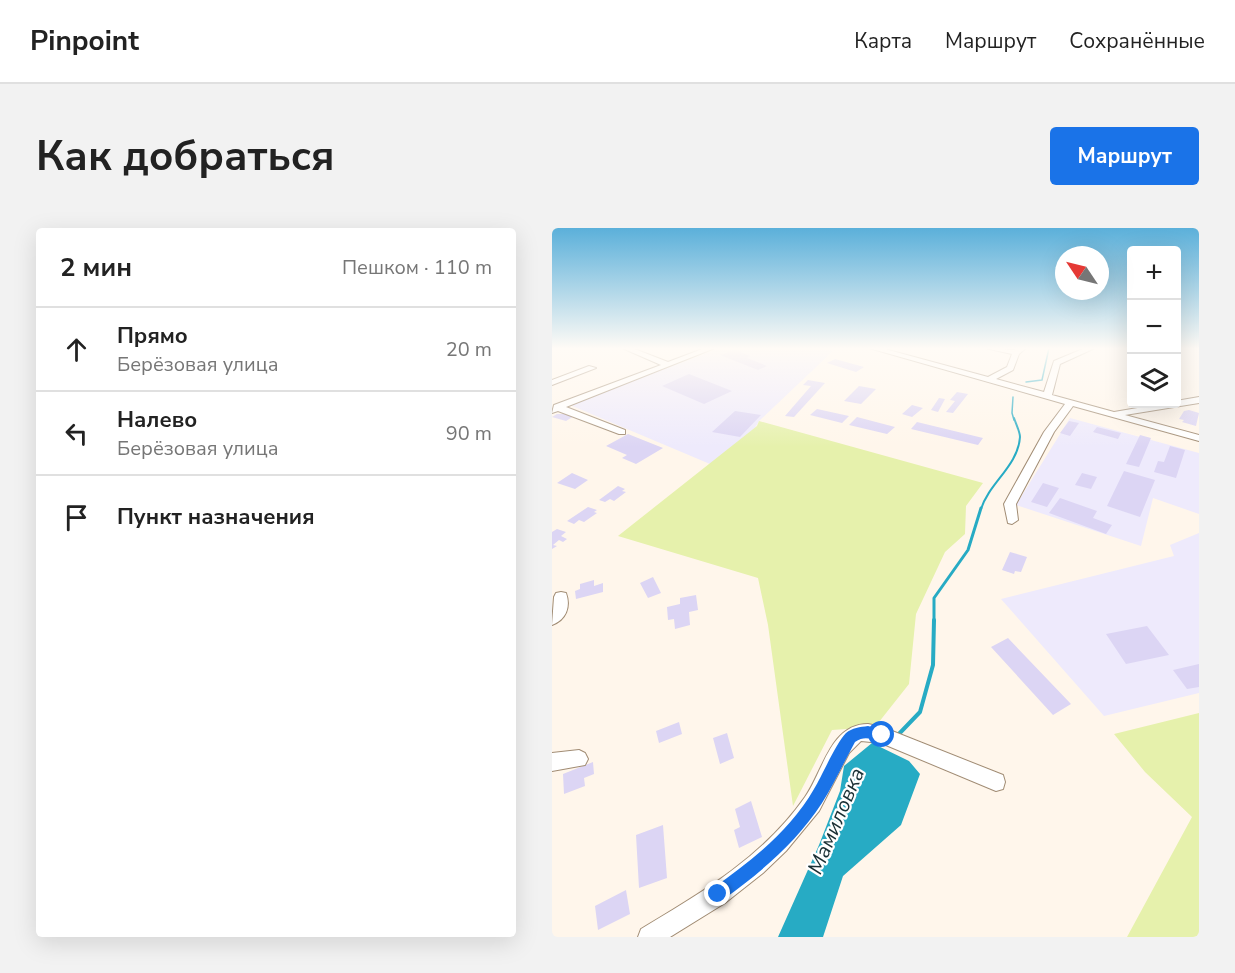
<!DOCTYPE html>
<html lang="ru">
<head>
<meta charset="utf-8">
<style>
  body { margin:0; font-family:"Nunito Sans",sans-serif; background:#f2f2f2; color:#222 }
  .controls { position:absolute; right:18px; top:18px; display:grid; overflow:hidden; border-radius:6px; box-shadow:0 6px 24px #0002 }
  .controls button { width:54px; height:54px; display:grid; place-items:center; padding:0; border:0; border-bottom:2px solid #e0e0e0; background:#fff; color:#222; font:30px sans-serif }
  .compass { position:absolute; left:503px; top:18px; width:54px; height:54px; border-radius:50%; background:#fff; box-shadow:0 6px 24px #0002; rotate:305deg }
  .stop { position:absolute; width:18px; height:18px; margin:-14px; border:4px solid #1a73e8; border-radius:50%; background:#fff }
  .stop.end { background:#1a73e8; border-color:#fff; box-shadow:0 2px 6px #0008 }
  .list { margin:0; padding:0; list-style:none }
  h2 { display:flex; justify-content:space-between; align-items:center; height:78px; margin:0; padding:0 24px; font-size:26px }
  h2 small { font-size:20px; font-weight:400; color:#767676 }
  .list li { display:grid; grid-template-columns:39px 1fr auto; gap:18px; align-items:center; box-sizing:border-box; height:84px; padding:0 24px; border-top:2px solid #e0e0e0 }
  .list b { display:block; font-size:22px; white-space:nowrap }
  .list p { margin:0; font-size:20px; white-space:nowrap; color:#767676 }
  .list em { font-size:20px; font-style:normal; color:#767676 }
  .icon { flex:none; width:33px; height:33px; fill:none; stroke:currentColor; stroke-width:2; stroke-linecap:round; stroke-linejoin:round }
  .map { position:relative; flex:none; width:647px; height:709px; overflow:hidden; border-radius:6px }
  header { display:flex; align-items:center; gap:36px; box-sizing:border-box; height:84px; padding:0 30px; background:#fff; border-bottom:2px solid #e0e0e0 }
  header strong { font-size:28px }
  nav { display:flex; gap:33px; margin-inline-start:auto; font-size:21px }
  .intro { display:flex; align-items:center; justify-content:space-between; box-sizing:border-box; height:144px; padding:0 36px }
  h1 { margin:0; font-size:42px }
  .button { padding:15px 27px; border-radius:6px; background:#1a73e8; color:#fff; font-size:21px; font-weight:700 }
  main { display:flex; gap:36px; padding:0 36px }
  aside { flex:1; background:#fff; border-radius:6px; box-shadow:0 6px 24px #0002 }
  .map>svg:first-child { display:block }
</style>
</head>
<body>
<header>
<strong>Pinpoint</strong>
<nav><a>Карта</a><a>Маршрут</a><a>Сохранённые</a></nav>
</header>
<div class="intro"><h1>Как добраться</h1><a class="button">Маршрут</a></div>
<main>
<aside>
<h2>2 мин<small>Пешком · 110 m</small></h2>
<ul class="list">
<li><svg class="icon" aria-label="ahead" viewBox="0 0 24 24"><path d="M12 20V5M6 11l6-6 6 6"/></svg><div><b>Прямо</b><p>Берёзовая улица</p></div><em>20 m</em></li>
<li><svg class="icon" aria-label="left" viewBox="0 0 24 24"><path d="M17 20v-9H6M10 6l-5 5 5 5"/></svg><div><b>Налево</b><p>Берёзовая улица</p></div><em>90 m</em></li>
<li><svg class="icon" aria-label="arrive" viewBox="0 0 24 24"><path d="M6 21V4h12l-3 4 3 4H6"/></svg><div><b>Пункт назначения</b></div></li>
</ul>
</aside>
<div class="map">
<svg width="647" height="709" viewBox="0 0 647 709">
  <rect width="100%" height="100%" fill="#fff6eb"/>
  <!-- industrial -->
  <path fill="#eeeafc" d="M168,120h103l10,3 -74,70 -6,10 -43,33 -140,-59z
    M518,190l129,35v61l-46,-16 -12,48 -125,-41z
    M647,305v160l-95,23 -103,-117 173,-43 -4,-11z"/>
  <!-- green -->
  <path fill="#e6f1ac" d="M207,193l224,62 -17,23 -1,28 -20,18 -29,62 -7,70 -34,43 -43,3 -39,76 -25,-181 -10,-47 -140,-42 139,-110z
    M647,485v224h-72l65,-120 -47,-45 -31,-38z"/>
  <!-- water -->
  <path fill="#27abc4" d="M320,515l37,18 11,13 -19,51 -58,51 -20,61h-45l41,-92 21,-54 4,-25z"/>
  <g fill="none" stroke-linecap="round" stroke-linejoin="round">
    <!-- stream-far3 -->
    <path stroke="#27abc4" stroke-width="1.5" d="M474,154l16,-2 7,-32
      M461,169l-1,16 2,7"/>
    <!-- stream-far2 -->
    <path stroke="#27abc4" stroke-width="2" d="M429,281c8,-26 37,-43 39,-72 0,-5 -4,-13 -6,-19"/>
    <!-- stream-far1 -->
    <path stroke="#27abc4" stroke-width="3" d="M382,393v-23l34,-48 13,-42"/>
    <!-- stream -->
    <path stroke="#27abc4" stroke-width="4" d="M344,509l24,-25 13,-47 1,-45"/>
  </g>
  <!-- building -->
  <path fill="#dcd5f4" d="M182,122l17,6 -4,2 20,8 -9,4 -38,-15z
    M283,131l29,8 -8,5 -29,-9z
    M137,146l43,17 -28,13 -42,-18z
    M256,152l17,3 -31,34 -9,-1 26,-30 -8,-1z
    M307,158l17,3 -15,15 -17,-3z
    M405,164l11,2 -15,19 -7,-1 9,-11 -5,-1z
    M387,170l6,1 -7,13 -7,-2z
    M360,177l11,3 -11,9 -10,-3z
    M265,181l32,7 -7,7 -32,-8z
    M637,182l10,3 -3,13 -14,-4 2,-2 -5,-1 5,-8z
    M183,183l26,4 -21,22 -28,-5z
    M5,186h9l8,2 -8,5 -14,-4z
    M305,189l38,10 -8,7 -38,-9z
    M517,193l10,2 -9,13 -10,-3z
    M365,194l66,16 -5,7 -67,-16z
    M545,199l24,6 -3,6 -25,-7z
    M76,206l35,14 -27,16 -14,-6 5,-3 -21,-9z
    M588,207l11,3 -12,29 -13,-3z
    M618,218l15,4 -9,28 -22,-6 4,-11 6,1z
    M572,243l31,9 -15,37 -33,-11z
    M20,245l16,7 -13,9 -18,-6z
    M530,245l15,4 -6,12 -16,-4z
    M491,255l16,5 -12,19 -16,-5z
    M66,258l7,3 -3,2 4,1 -12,9 -4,-2 -5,3 -6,-2z
    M508,270l37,13 -4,7 19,7 -6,9 -57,-21z
    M36,279l9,3 -3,2 3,1 -13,9 -5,-2 -5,4 -7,-3z
    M5,301l9,3 -5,4 6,3 -4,3 -4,-2 -6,5 4,1 -5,3v-17z
    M458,324l17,5 -6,15 -6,-1 -1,3 -12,-4z
    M101,349l8,16 -13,5 -8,-15z
    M42,352v6l9,-3v9l-27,7 -1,-8 5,-2v-5z
    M144,367l2,15 -9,2 1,13 -15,4 -1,-10 -6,1 -1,-13 13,-3v-6z
    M595,398l22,29 -43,9 -20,-30z
    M456,410l63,66 -18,11 -62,-68z
    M647,436v23l-12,2 -14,-19z
    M127,494l3,12 -23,9 -3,-12z
    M175,505l7,25 -14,6 -7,-26z
    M41,534l1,12 -10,4 1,8 -21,8 -1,-20z
    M199,573l11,36 -23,11 -5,-18 6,-3 -5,-18z
    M111,597l4,53 -28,10 -3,-53z
    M74,662l4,24 -32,16 -3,-24z"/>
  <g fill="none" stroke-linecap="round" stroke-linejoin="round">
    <!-- minor casing -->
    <g stroke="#a18c74" stroke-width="2">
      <path id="minor" d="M70,120h10l36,14 37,-14h10l-149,59 59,23v4h-6l-61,-23 -6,2 2,-8 107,-40z
        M317,120h12l107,29 19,-10 5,-13 -27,-6 29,2 4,-2h8l-7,6 -6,16 -17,9 48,13 10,-31 31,-13h10l-35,16 -8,31 62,17 47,-8h15v-3l23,-4v6l-74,12 74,20v6l-126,-35 -19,26 -38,72 2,16 -6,4 -4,-1 -4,-19 40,-72 21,-28z
        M37,138l7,2 -44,17v-5z
        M9,364l5,1c5,14 0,27 -14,32l2,-28 2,-4z
        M316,496l14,3 121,48 2,7 -2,7 -7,2 -115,-48 -20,-2 -12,12 -30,58 -33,40 -23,22 -38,30 -55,34h-32l3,-8c62,-37 122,-72 164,-132 18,-25 25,-73 63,-73z
        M27,522l6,3 3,6 -3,6 -33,6v-18z"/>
    </g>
    <!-- minor -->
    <use href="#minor" fill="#fff" fill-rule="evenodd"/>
  </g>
  <!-- sky -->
  <linearGradient id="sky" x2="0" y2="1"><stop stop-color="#5bb0da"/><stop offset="0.55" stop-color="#fffbf6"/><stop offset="1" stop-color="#fffbf6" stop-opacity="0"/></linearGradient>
  <rect width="647" height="219" fill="url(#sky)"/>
  <!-- route -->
  <path fill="#1a73e8" d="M316,498l19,5 1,4 -1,4c-12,5 -19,-6 -32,3 -11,20 -21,42 -33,61 -26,40 -61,69 -98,96l-6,3 -5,-3 -2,-5 2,-6c38,-27 77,-57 101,-99 8,-13 22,-46 32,-56 6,-5 14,-6 22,-7z"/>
  <g text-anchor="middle" stroke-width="4.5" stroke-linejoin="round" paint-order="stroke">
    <!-- water labels -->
    <g font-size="21" font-style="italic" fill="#1a2f34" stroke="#fff">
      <text transform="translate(284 593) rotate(-67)" y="7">Мамиловка</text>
    </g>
  </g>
</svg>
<div class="controls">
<button>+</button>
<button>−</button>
<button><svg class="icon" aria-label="layers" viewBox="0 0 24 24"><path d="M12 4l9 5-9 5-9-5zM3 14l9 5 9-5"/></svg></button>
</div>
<svg class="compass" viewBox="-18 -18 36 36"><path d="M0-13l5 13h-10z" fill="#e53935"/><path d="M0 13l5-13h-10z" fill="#767676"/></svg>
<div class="stop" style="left:330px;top:507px"></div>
<div class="stop end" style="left:166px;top:666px"></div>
</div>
</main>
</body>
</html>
